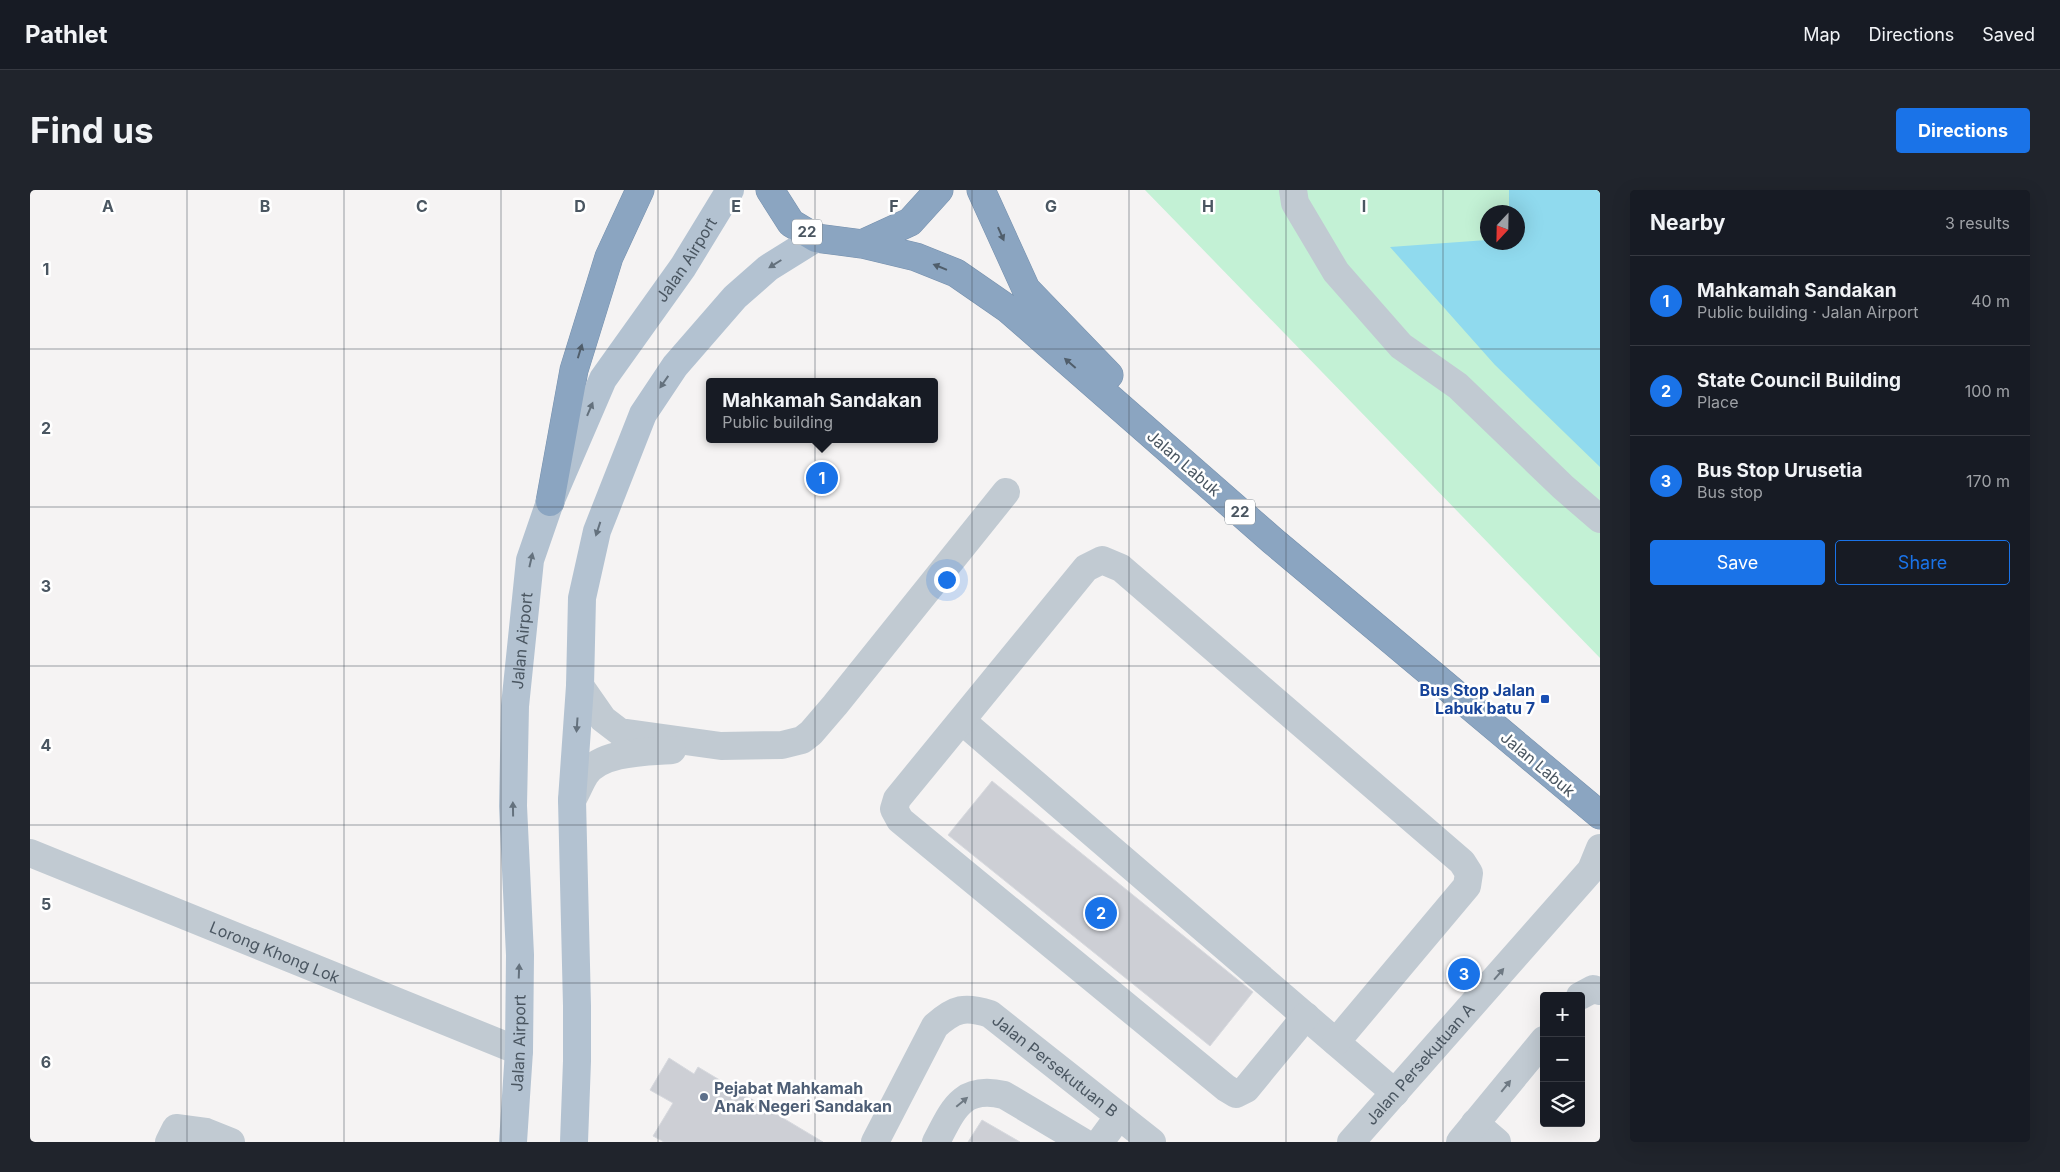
<!DOCTYPE html>
<html lang="en">
<head>
<meta charset="utf-8">
<style>
  body { margin:0; font-family:Inter,sans-serif; background:#20242c; color:#f1f3f6 }
  .controls { position:absolute; right:15px; bottom:15px; display:grid; overflow:hidden; border-radius:5px; box-shadow:0 5px 20px #0002 }
  .controls button { width:45px; height:45px; display:grid; place-items:center; padding:0; border:0; border-bottom:1px solid #363941; background:#171b24; color:#f1f3f6; font:25px sans-serif }
  .compass { position:absolute; left:1450px; top:15px; width:45px; height:45px; border-radius:50%; background:#171b24; box-shadow:0 5px 20px #0002; rotate:202deg }
  .you { position:absolute; left:916px; top:389px; width:18px; height:18px; margin:-12px; border:4px solid #fff; border-radius:50%; background:#1a73e8; box-shadow:0 0 0 8px #1a73e833 }
  .badge { display:grid; place-items:center; width:32px; height:32px; border-radius:50%; background:#1a73e8; color:#fff; font-size:16px; font-weight:700 }
  .pin { position:absolute; translate:-50% -50%; border:2px solid #fff; box-shadow:0 1px 5px #0006 }
  .popup { position:absolute; left:676px; top:188px; width:232px; height:65px; box-sizing:border-box; display:grid; place-content:center; border-radius:5px; background:#171b24; filter:drop-shadow(0 1px 4px #0005); font-size:16px; white-space:nowrap; color:#9ea1a6 }
  .popup b { font-size:19px; color:#f1f3f6 }
  .popup::after { content:''; position:absolute; left:50%; top:100%; margin-left:-10px; border:10px solid transparent; border-top-color:#171b24 }
  .list { margin:0; padding:0; list-style:none }
  h2 { display:flex; justify-content:space-between; align-items:center; height:65px; margin:0; padding:0 20px; font-size:21px }
  h2 small { font-size:16px; font-weight:400; color:#9ea1a6 }
  .list li { display:grid; grid-template-columns:32px 1fr auto; gap:15px; align-items:center; box-sizing:border-box; height:90px; padding:0 20px; border-top:1px solid #363941 }
  .list b { display:block; font-size:19px; white-space:nowrap }
  .list p { margin:0; font-size:16px; white-space:nowrap; color:#9ea1a6 }
  .list em { font-size:16px; font-style:normal; color:#9ea1a6 }
  .actions { display:flex; gap:10px; padding:15px 20px }
  .actions a { flex:1; padding:11px 0; border:1px solid #1a73e8; border-radius:5px; text-align:center; font-size:18px; color:#1a73e8 }
  .actions .main { background:#1a73e8; color:#fff }
  .icon { flex:none; width:28px; height:28px; fill:none; stroke:currentColor; stroke-width:2; stroke-linecap:round; stroke-linejoin:round }
  .map { position:relative; flex:none; width:1570px; height:952px; overflow:hidden; border-radius:5px }
  header { display:flex; align-items:center; gap:30px; box-sizing:border-box; height:70px; padding:0 25px; background:#171b24; border-bottom:1px solid #363941 }
  header strong { font-size:24px }
  nav { display:flex; gap:28px; margin-inline-start:auto; font-size:18px }
  .intro { display:flex; align-items:center; justify-content:space-between; box-sizing:border-box; height:120px; padding:0 30px }
  h1 { margin:0; font-size:35px }
  .button { padding:12px 22px; border-radius:5px; background:#1a73e8; color:#fff; font-size:18px; font-weight:700 }
  main { display:flex; gap:30px; padding:0 30px }
  aside { flex:1; background:#171b24; border-radius:5px; box-shadow:0 5px 20px #0002 }
  .map>svg:first-child { display:block }
</style>
</head>
<body>
<header>
<strong>Pathlet</strong>
<nav><a>Map</a><a>Directions</a><a>Saved</a></nav>
</header>
<div class="intro"><h1>Find us</h1><a class="button">Directions</a></div>
<main>
<div class="map">
<svg width="1570" height="952" viewBox="0 0 1570 952">
  <rect width="100%" height="100%" fill="#f5f3f3"/>
  <!-- green -->
  <path fill="#c3f1d5" fill-rule="evenodd" d="M1115,0h455v468zM1458,22h30v30h-30z"/>
  <!-- water -->
  <path fill="#90daee" d="M1479,0h91v277l-105,-102 -105,-118 97,-7 1,2h30v-30h-9z"/>
  <!-- building -->
  <path fill="#cdcfd5" stroke="#d7d9de" d="M962,591l261,211 -43,54 -262,-211z
    M639,868l25,16 4,-7 125,75h-159l-11,-6 20,-33 -23,-13z
    M952,930l38,22h-52z"/>
  <g fill="none" stroke-linecap="round" stroke-linejoin="round">
    <!-- highway casing -->
    <g stroke="#7690ad" stroke-width="29">
      <path id="highway" d="M740,0l21,33 25,15 46,6 54,13 40,16 52,36 265,232 327,274
        M951,0l45,99 83,86
        M832,54l48,-22 29,-32
        M520,312l24,-132 35,-113 31,-67"/>
    </g>
    <!-- minor -->
    <g stroke="#c1cad2" stroke-width="28">
      <path d="M1263,0l2,13 41,69 65,74 57,40 105,101 37,32"/>
      <path d="M550,496l23,33 17,13 101,14 61,-1 20,-5 9,-7 24,-28 171,-213"/>
      <path d="M932,531l433,372"/>
      <path d="M542,610c5,-8 8,-17 13,-25 16,-24 62,-23 87,-25"/>
      <path id="s1" d="M0,663l489,198"/>
      <path d="M1550,806l13,-7 7,2"/>
      <path d="M1276,826l-60,73 -10,5 -10,-6 -326,-268 -6,-11 3,-10 189,-231 16,-8 19,8 341,294 7,11 -2,13 -131,156"/>
      <path d="M1445,933l22,19"/>
      <path d="M139,952l7,-14 30,4 25,10"/>
      <path id="s2" d="M845,952l60,-116c20,-18 30,-20 55,-12l162,128"/>
      <path d="M906,952c17,-32 25,-57 68,-47l79,47"/>
      <path d="M1070,952l19,-26"/>
      <path id="s3" d="M1321,952l240,-272 9,-22"/>
      <path d="M1430,952l84,-102"/>
    </g>
    <!-- major -->
    <g stroke="#b3c2d1" stroke-width="28">
      <path id="s4" d="M483,952l6,-91 1,-96 -7,-149 2,-100 15,-146 20,-58 53,-123 80,-112 47,-77"/>
      <path d="M544,952l3,-81v-55l-5,-206 8,-114 2,-88 15,-67 46,-117 32,-48 60,-69 33,-29 48,-30"/>
    </g>
    <!-- highway -->
    <use href="#highway" stroke="#8ba5c1" stroke-width="28"/>
  </g>
  <!-- one-way arrows -->
  <defs><path id="oneway-solid" d="M-6-.8H1V-3.2L6.5 0L1 3.2V.8H-6Z" transform="scale(1.25)"/></defs>
  <g fill="#505e6b">
    <use href="#oneway-solid" transform="translate(971 44) rotate(66)"/>
    <use href="#oneway-solid" transform="translate(910 77) rotate(-158)"/>
    <use href="#oneway-solid" transform="translate(550 161) rotate(-73)"/>
    <use href="#oneway-solid" transform="translate(1040 173) rotate(-139)"/>
  </g>
  <g fill="#64717d">
    <use href="#oneway-solid" transform="translate(745 74) rotate(148)"/>
    <use href="#oneway-solid" transform="translate(634 192) rotate(125)"/>
    <use href="#oneway-solid" transform="translate(560 219) rotate(-67)"/>
    <use href="#oneway-solid" transform="translate(568 339) rotate(108)"/>
    <use href="#oneway-solid" transform="translate(501 370) rotate(-77)"/>
    <use href="#oneway-solid" transform="translate(547 535) rotate(94)"/>
    <use href="#oneway-solid" transform="translate(483 619) rotate(-91)"/>
    <use href="#oneway-solid" transform="translate(489 781) rotate(-88)"/>
  </g>
  <g fill="#6e7983">
    <use href="#oneway-solid" transform="translate(1469 784) rotate(-49)"/>
    <use href="#oneway-solid" transform="translate(1476 896) rotate(-51)"/>
    <use href="#oneway-solid" transform="translate(932 912) rotate(-40)"/>
  </g>
  <!-- grid -->
  <path fill="none" stroke="#4a5661" stroke-width="1" stroke-opacity="0.55" d="M157,0v952M314,0v952M471,0v952M628,0v952M785,0v952M942,0v952M1099,0v952M1256,0v952M1413,0v952M0,159h1570M0,317h1570M0,476h1570M0,635h1570M0,793h1570"/>
  <!-- markers -->
  <rect fill="#1a4fb4" stroke="#fff" stroke-width="2" x="1510" y="504" width="10" height="10" rx="2.5"/>
  <circle fill="#5c6f8a" stroke="#fff" stroke-width="2" cx="674" cy="907" r="5"/>
  <g text-anchor="middle" stroke-width="5" stroke-linejoin="round" paint-order="stroke">
    <!-- shield labels -->
    <g fill="#fff" stroke="#808990" stroke-width="1">
      <rect x="762" y="29.5" width="30" height="25" rx="4"/>
      <rect x="1195" y="309.5" width="30" height="25" rx="4"/>
    </g>
    <g font-size="15" font-weight="bold" fill="#4a5661">
      <text x="777" y="47">22</text>
      <text x="1210" y="327">22</text>
    </g>
    <!-- street labels -->
    <g font-size="16" fill="#4a5661" stroke="#fff">
      <text dy="6" stroke="none"><textPath href="#s4" startOffset="924">Jalan Airport</textPath></text>
      <text transform="translate(1154 273) rotate(41)" y="6">Jalan Labuk</text>
      <text dy="6" stroke="none"><textPath href="#s4" startOffset="502">Jalan Airport</textPath></text>
      <text transform="translate(1508 574) rotate(40)" y="6">Jalan Labuk</text>
      <text dy="6" stroke="none"><textPath href="#s1" startOffset="264">Lorong Khong Lok</textPath></text>
      <text dy="6" stroke="none"><textPath href="#s4" startOffset="99">Jalan Airport</textPath></text>
      <text dy="6" stroke="none"><textPath href="#s3" startOffset="104">Jalan Persekutuan A</textPath></text>
      <text dy="6" stroke="none"><textPath href="#s2" startOffset="274">Jalan Persekutuan B</textPath></text>
    </g>
    <!-- transit labels -->
    <g font-size="16" font-weight="bold" fill="#164399" stroke="#fff" text-anchor="end">
      <text x="1505" y="506">Bus Stop Jalan<tspan x="1505" dy="18">Labuk batu 7</tspan></text>
    </g>
    <!-- service labels -->
    <g font-size="16" font-weight="bold" fill="#4e5e75" stroke="#fff" text-anchor="start">
      <text x="684" y="904">Pejabat Mahkamah<tspan x="684" dy="18">Anak Negeri Sandakan</tspan></text>
    </g>
  </g>
  <g font-size="16" text-anchor="middle" font-weight="bold" fill="#4a5661" stroke="#fff" stroke-width="5" stroke-linejoin="round" paint-order="stroke">
    <text x="78" y="22">A</text>
    <text x="235" y="22">B</text>
    <text x="392" y="22">C</text>
    <text x="550" y="22">D</text>
    <text x="706" y="22">E</text>
    <text x="864" y="22">F</text>
    <text x="1021" y="22">G</text>
    <text x="1178" y="22">H</text>
    <text x="1334" y="22">I</text>
    <text x="16" y="85">1</text>
    <text x="16" y="244">2</text>
    <text x="16" y="402">3</text>
    <text x="16" y="561">4</text>
    <text x="16" y="720">5</text>
    <text x="16" y="878">6</text>
  </g>
</svg>
<div class="controls">
<button>+</button>
<button>−</button>
<button><svg class="icon" aria-label="layers" viewBox="0 0 24 24"><path d="M12 4l9 5-9 5-9-5zM3 14l9 5 9-5"/></svg></button>
</div>
<svg class="compass" viewBox="-18 -18 36 36"><path d="M0-13l5 13h-10z" fill="#e53935"/><path d="M0 13l5-13h-10z" fill="#9ea1a6"/></svg>
<div class="you"></div>
<div class="pin badge" style="left:792px;top:288px">1</div>
<div class="popup"><b>Mahkamah Sandakan</b>Public building</div>
<div class="pin badge" style="left:1071px;top:723px">2</div>
<div class="pin badge" style="left:1434px;top:784px">3</div>
</div>
<aside>
<h2>Nearby<small>3 results</small></h2>
<ul class="list">
<li><span class="badge">1</span><div><b>Mahkamah Sandakan</b><p>Public building · Jalan Airport</p></div><em>40 m</em></li>
<li><span class="badge">2</span><div><b>State Council Building</b><p>Place</p></div><em>100 m</em></li>
<li><span class="badge">3</span><div><b>Bus Stop Urusetia</b><p>Bus stop</p></div><em>170 m</em></li>
</ul>
<div class="actions"><a class="main">Save</a><a>Share</a></div>
</aside>
</main>
</body>
</html>
